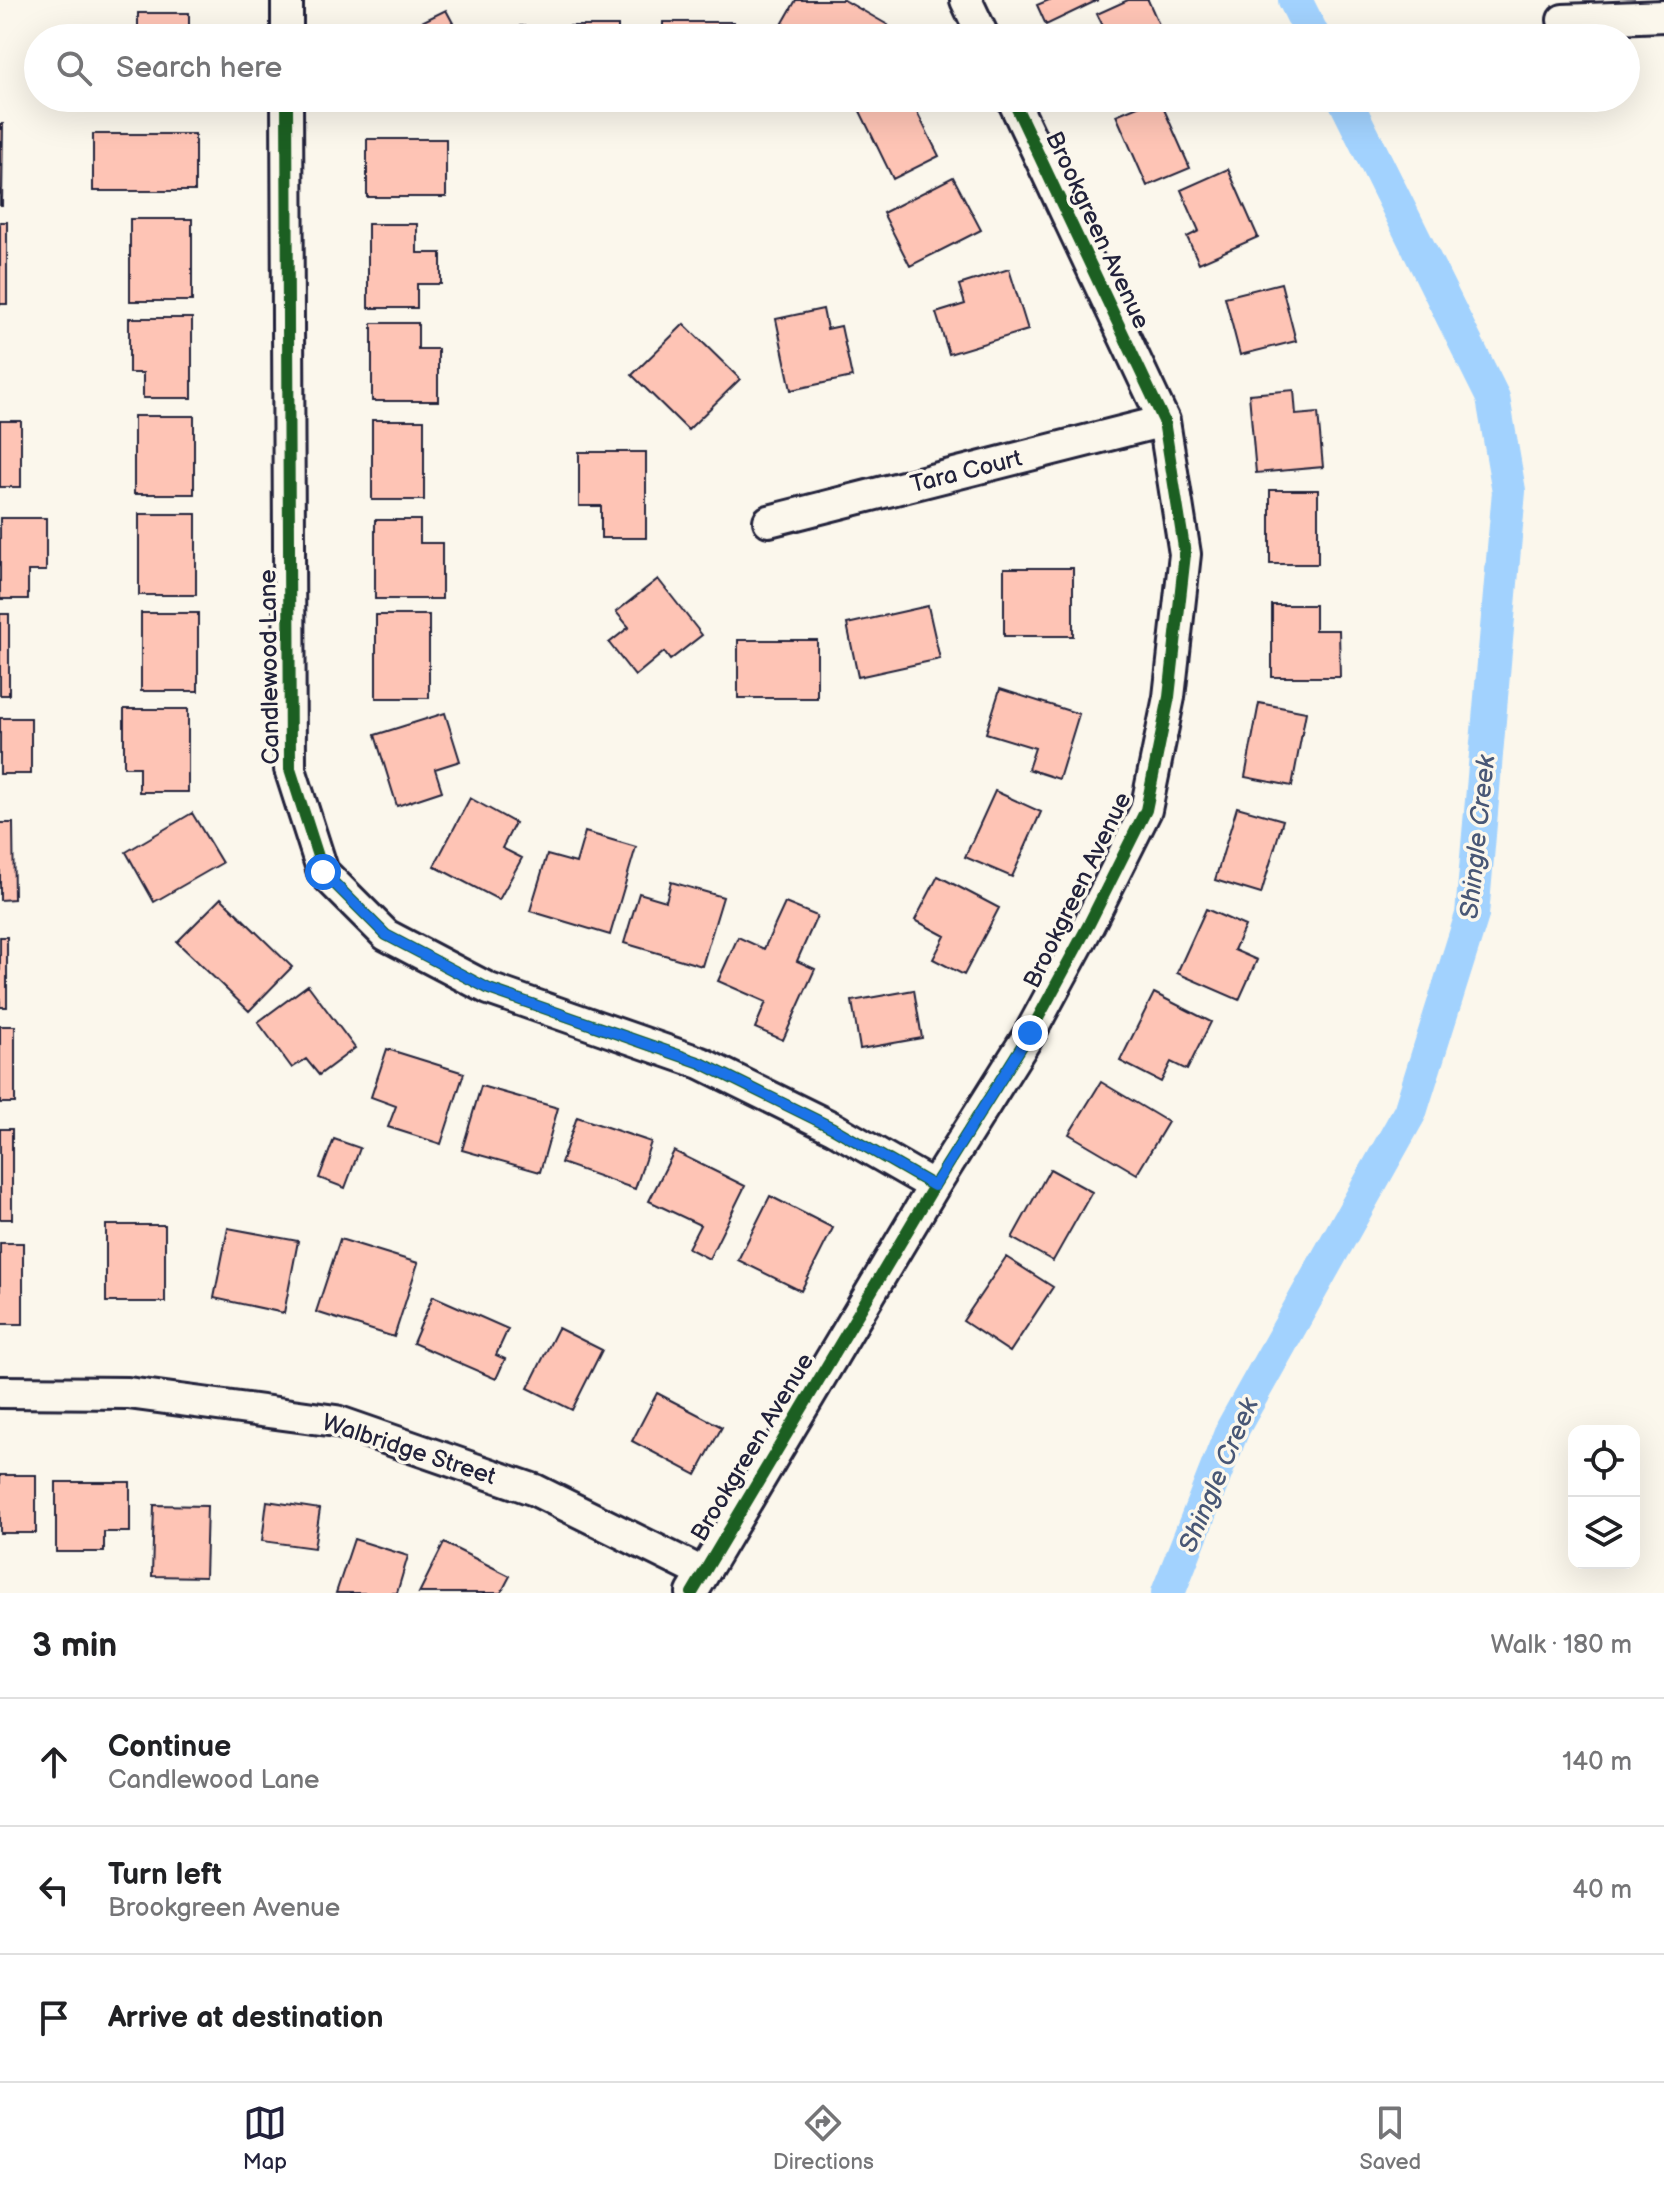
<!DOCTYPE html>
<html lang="en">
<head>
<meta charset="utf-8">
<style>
  body { margin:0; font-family:"Balsamiq Sans",sans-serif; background:#f6f6f6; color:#202124 }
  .controls { position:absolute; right:24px; bottom:24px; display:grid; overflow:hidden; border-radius:16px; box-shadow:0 8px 32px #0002 }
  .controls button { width:72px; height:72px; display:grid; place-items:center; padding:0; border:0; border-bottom:2px solid #e0e0e0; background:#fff; color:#202124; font:40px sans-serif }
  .stop { position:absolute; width:24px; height:24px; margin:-18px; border:6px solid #1a73e8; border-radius:50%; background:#fff }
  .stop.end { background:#1a73e8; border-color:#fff; box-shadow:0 2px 8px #0008 }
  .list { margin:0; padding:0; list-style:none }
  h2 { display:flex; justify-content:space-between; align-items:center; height:104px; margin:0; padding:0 32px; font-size:34px }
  h2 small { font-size:26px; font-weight:400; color:#757577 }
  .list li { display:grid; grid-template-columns:52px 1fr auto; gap:24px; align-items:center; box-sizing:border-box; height:128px; padding:0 32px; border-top:2px solid #e0e0e0 }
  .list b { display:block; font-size:30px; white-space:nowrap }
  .list p { margin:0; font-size:26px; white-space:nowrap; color:#757577 }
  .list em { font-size:26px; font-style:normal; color:#757577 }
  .icon { flex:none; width:44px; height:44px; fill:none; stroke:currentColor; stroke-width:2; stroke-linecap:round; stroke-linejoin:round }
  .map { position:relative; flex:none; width:1664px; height:1593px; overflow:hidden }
  .search { position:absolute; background:#fff; box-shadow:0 8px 32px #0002; left:24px; right:24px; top:24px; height:88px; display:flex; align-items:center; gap:20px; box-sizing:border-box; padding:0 28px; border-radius:44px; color:#757577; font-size:30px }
  .sheet { height:488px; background:#fff }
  nav { display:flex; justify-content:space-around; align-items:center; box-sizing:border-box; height:112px; border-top:2px solid #e0e0e0; background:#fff; font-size:22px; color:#757577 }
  nav a { display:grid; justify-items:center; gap:4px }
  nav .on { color:#22223b }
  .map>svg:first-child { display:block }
</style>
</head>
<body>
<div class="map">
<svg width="1664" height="1593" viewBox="0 0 1664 1593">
  <rect width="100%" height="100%" fill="#fbf7ec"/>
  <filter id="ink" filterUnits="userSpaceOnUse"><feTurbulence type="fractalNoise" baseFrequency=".0125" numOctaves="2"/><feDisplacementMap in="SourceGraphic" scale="16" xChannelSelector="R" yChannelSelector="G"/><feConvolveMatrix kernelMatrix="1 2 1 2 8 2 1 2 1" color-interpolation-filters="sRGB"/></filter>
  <g filter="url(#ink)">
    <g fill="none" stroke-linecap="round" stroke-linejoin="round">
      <!-- canal -->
      <path stroke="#a2d2fe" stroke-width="34" d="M1295,0l19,38
        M1168,1593l65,-165 177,-316 62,-197 37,-424 -16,-93 -149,-300"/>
    </g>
    <!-- building -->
    <path fill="#fec4b5" stroke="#22223b" stroke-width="2" d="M796,0h48l44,25 -8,13h-82l-18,-10z
      M1049,0h49l-52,25 -9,-20z
      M1128,0h20l17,38h-56l-12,-24z
      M446,10l15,28h-72z
      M138,13h51v25h-51z
      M663,22h71v16h-71z
      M520,26h98v12h-98z
      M872,98h38l29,58 -46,23 -36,-74z
      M1157,98h2l31,70 -43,18 -31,-71z
      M0,124h3l-1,81h-2z
      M93,134h102v57h-102z
      M367,139h79v58h-79z
      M1228,169l30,68 -59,26 -12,-26 12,-6 -18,-41z
      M953,177l28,53 -71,36 -27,-53z
      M130,219h62v82h-62z
      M0,222h7v82h-7z
      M368,224h49v29h24v31h-24v24h-49z
      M1009,269l19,61 -79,24 -13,-41 29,-9 -6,-19z
      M1281,283l15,58 -56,14 -15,-58z
      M823,309l4,20 14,-3 11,51 -61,13 -15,-71z
      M129,318h63v80h-49v-25h-14z
      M372,323h46v26h20v52h-66z
      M684,324l56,55 -52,51 -56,-55z
      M1294,390l2,25 22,-2 5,54 -67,6 -7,-79z
      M134,416h60v78h-60z
      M372,420h52v80h-52z
      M0,421h21v66h-21z
      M579,452h67v86h-45v-32h-22z
      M1270,490h48v74h-48z
      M139,514h57v81h-57z
      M0,518h46v53h-18v28h-28z
      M375,520h45v23h22v56h-67z
      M1004,568h69v68h-69z
      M658,579l44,56 -32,25 -6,-8 -29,24 -26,-33 20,-16 -13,-15z
      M1272,605h43v25h24l1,47h-68z
      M928,606l12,53 -82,18 -11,-53z
      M141,613h57v78h-57z
      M0,614h9v81h-9z
      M376,615h53v83h-53z
      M738,640h79v58h-79z
      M1000,689l79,25 -20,65 -31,-10 7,-21 -49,-15z
      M1259,703l47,9 -14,74 -47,-9z
      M124,709h64v83h-49v-25h-15z
      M445,713l15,48 -25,8 7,22 -45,15 -22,-71z
      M0,718h31v56h-31z
      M995,791l46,21 -29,65 -47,-20z
      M470,798l45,25 -13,25 20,10 -23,42 -65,-34z
      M1237,807l46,13 -22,74 -46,-14z
      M192,813l30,50 -68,39 -28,-50z
      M0,823h13l1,76 -14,1z
      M585,832l51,15 -26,88 -80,-24 17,-56 29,8z
      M938,876l61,32 -35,67 -31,-16 12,-23 -30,-16z
      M671,882l52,15 -21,69 -78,-23 15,-50 27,8z
      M221,898l71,69 -43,44 -72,-69z
      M785,903l32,13 -20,45 18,8 -32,71 -28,-12 11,-26 -48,-21 20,-44 26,12z
      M1206,909l39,17 -11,24 23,10 -18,40 -62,-27z
      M0,937h7v70h-7z
      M308,985l47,63 -36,27 -13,-16 -14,9 -34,-46z
      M914,990l8,48 -62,11 -8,-48z
      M1154,993l57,29 -24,48 -16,-8 -10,20 -41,-21z
      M0,1026h15v77h-15z
      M387,1049l77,24 -23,71 -53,-17 8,-21 -25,-9z
      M1101,1082l67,40 -31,52 -68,-40z
      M481,1086l77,22 -18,64 -78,-22z
      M577,1117l74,25 -16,47 -74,-26z
      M0,1129h12v90h-12z
      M334,1139l26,9 -15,40 -26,-10z
      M674,1151l71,35 -36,73 -21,-11 12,-23 -51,-24z
      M1050,1169l42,23 -39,69 -41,-23z
      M770,1196l63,32 -32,63 -63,-31z
      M106,1225h59v77h-59z
      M228,1228l70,13 -14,72 -70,-15z
      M340,1239l78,24 -24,74 -78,-25z
      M0,1243h23v81h-23z
      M1006,1257l47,30 -43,65 -47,-31z
      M433,1296l75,33 -12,26 9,4 -9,20 -83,-36z
      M558,1328l44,22 -30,60 -44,-22z
      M657,1393l65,34 -26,48 -64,-34z
      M0,1475h36v58h-36z
      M56,1482h74v50h-26v20h-48z
      M267,1501l53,8 -6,39 -52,-7z
      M154,1505l53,1 -2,71 -53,-1z
      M354,1539l54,17 -11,37h-61z
      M444,1543l66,33 -9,17h-82z"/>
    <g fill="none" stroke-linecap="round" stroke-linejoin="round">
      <!-- minor casing -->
      <g stroke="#22223b" stroke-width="36">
        <path id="minor" d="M287,0v38
          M966,0l18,38
          M1563,20l101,-4
          M287,98l3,671 33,103 63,63 103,54 212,74 132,65 101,58
          M769,521l395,-100
          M0,1392l128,1 208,28 199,69 168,83
          M692,1593l242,-407 96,-153 59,-109 57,-114 23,-113 16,-143 -21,-133 -152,-323"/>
      </g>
      <!-- minor -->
      <use href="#minor" stroke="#fbf7ec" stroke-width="30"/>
      <!-- cycleway casing -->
      <g stroke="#fbf7ec" stroke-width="17">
        <path id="cycleway" d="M287,98l3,671 33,103 63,63 103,54 212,74 132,65 101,58
          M692,1593l242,-407 96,-153 59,-109 57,-114 23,-113 16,-143 -21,-133 -152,-323"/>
      </g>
      <!-- cycleway -->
      <use href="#cycleway" stroke="#1b5e20" stroke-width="12"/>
    </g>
  </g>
  <g fill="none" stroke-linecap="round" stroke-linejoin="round" filter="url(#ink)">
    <!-- route -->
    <path stroke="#1a73e8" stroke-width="10" d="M323,872l63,63 103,54 212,74 132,65 101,58 96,-153"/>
  </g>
  <g text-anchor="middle" stroke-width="7" stroke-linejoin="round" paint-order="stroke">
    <!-- street labels -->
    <g font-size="24" fill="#22223b" stroke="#fbf7ec">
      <text transform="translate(1098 230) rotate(65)" y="8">Brookgreen Avenue</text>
      <text transform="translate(966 471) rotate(-14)" y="8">Tara Court</text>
      <text transform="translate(269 667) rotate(-91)" y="8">Candlewood Lane</text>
      <text transform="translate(1077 890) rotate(-64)" y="8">Brookgreen Avenue</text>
      <text transform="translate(752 1447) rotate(-59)" y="8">Brookgreen Avenue</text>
      <text transform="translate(409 1449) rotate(18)" y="8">Walbridge Street</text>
    </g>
    <!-- water labels -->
    <g font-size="26" font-style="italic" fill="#485776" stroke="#fbf7ec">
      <text transform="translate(1477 837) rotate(-84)" y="9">Shingle Creek</text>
      <text transform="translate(1218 1475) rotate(-67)" y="9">Shingle Creek</text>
    </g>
  </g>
</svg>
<div class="controls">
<button><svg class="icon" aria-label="locate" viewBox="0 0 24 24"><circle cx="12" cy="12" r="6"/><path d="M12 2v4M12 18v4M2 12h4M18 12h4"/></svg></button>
<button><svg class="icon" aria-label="layers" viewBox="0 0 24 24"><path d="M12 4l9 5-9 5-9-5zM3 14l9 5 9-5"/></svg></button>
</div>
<div class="stop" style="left:323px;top:872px"></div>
<div class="stop end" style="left:1030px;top:1033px"></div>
<div class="search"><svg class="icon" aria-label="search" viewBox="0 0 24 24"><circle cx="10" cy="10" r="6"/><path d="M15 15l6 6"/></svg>Search here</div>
</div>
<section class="sheet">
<h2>3 min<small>Walk · 180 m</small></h2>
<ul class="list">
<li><svg class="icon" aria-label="ahead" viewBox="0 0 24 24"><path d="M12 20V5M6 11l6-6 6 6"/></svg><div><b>Continue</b><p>Candlewood Lane</p></div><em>140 m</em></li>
<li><svg class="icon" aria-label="left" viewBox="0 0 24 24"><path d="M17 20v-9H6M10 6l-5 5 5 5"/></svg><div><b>Turn left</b><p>Brookgreen Avenue</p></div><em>40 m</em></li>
<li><svg class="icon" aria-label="arrive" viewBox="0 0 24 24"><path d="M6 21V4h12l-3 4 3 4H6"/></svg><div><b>Arrive at destination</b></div></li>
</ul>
</section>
<nav>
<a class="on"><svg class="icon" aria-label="map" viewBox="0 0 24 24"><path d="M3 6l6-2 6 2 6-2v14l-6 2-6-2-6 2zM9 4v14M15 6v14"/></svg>Map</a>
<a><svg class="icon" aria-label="directions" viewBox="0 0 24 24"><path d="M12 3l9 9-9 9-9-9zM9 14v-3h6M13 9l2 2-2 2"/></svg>Directions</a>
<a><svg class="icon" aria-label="saved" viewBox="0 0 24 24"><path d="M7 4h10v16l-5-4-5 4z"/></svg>Saved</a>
</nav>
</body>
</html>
